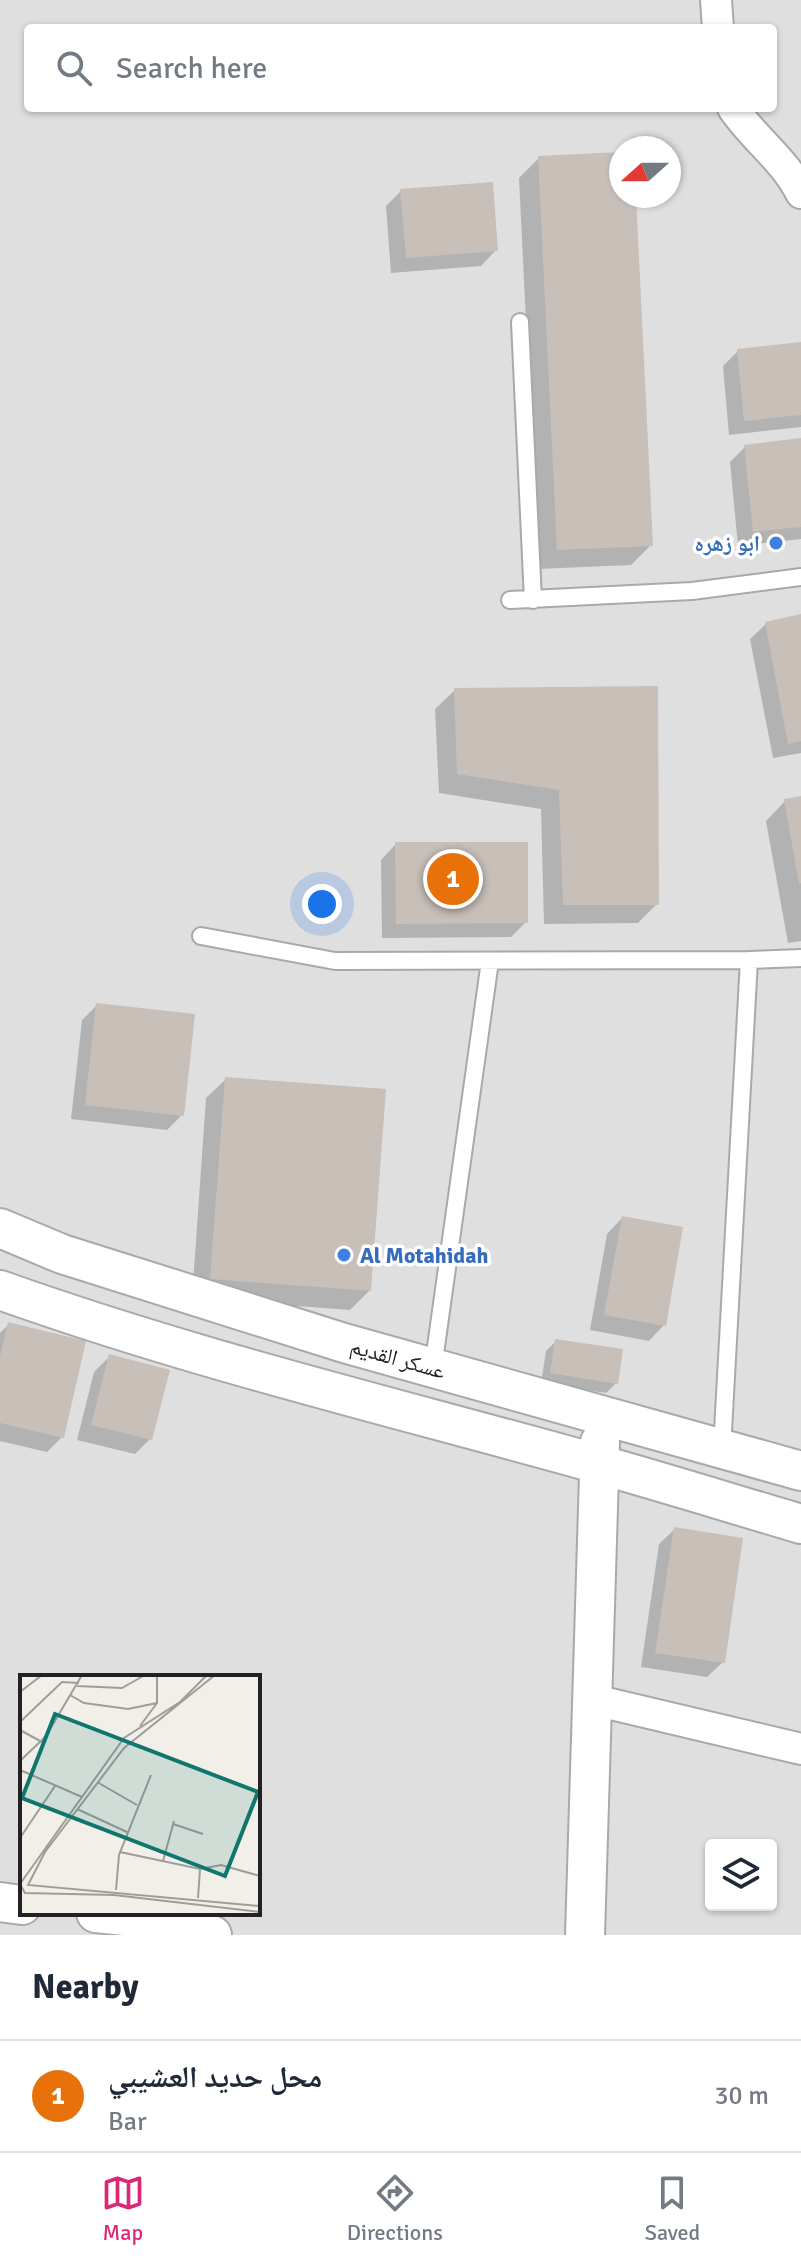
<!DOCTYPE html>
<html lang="en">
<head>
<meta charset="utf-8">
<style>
  body { margin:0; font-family:Signika,"Noto Naskh Arabic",sans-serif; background:#f2f2f3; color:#1f2937 }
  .controls { position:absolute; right:24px; bottom:24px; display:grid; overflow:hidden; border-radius:8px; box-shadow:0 2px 6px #0004 }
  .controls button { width:72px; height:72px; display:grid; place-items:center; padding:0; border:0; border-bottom:2px solid #e0e1e3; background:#fff; color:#1f2937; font:40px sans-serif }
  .compass { position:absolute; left:609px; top:136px; width:72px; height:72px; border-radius:50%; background:#fff; box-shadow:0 2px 6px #0004; rotate:249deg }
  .you { position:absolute; left:322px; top:904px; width:28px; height:28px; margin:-20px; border:6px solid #fff; border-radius:50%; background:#1a73e8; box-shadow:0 0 0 12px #1a73e833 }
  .badge { display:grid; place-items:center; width:52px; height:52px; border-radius:50%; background:#db2777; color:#fff; font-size:26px; font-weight:700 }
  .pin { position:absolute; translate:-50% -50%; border:4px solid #fff; box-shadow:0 2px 8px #0006 }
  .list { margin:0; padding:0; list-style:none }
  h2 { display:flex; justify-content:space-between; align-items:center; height:104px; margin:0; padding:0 32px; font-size:34px }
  h2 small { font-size:26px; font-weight:400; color:#747a83 }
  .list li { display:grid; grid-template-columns:52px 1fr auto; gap:24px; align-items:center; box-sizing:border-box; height:112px; padding:0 32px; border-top:2px solid #e0e1e3 }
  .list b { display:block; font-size:30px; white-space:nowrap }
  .list p { margin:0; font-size:26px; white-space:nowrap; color:#747a83 }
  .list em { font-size:26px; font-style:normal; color:#747a83 }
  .icon { flex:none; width:44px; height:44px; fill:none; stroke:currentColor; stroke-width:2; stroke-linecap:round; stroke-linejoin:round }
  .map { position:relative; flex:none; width:801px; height:1935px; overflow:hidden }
  .search { position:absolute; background:#fff; box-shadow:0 2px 6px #0004; left:24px; right:24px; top:24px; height:88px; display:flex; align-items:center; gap:20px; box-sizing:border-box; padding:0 28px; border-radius:8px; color:#747a83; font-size:30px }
  .sheet { height:216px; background:#fff }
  nav { display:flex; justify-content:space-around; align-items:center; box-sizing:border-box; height:112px; border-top:2px solid #e0e1e3; background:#fff; font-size:22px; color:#747a83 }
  nav a { display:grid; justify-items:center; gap:4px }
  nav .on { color:#db2777 }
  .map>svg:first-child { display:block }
</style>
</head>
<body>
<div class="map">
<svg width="801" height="1935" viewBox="0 0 801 1935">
  <rect width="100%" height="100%" fill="#f2efe9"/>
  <!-- residential -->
  <path fill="#e0dfdf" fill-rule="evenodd" d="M0,0h801v1935h-801zM28,28h745v80h-745zM621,148h48v48h-48zM22,1677h236v236h-236zM711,1845h60v60h-60z"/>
  <!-- shadow -->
  <path fill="#0003" d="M621,154v42h13l17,349 -20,20 -93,4 -19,-391 20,-20z
    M401,191l95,59 -15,16 -90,7 -5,-67z
    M801,344v83l-72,8 -6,-69 15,-15z
    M801,440v99l-63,7 -8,-84 15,-15z
    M801,616v137l-28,5 -23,-119 16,-15z
    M656,688l1,216 -19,19 -94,1 -3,-115 -102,-16 -4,-84 20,-19z
    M801,798v143l-13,2 -22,-122 19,-20z
    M396,844l130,78 -15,15 -129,1 -1,-78z
    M97,1005l85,110 -15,15 -96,-11 11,-99z
    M226,1079l143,212 -19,19 -158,-12 14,-200z
    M622,1218l42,107 -15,16 -59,-11 17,-96z
    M9,1324l53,113 -15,15 -47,-11v-108z
    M556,1341l60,42 -10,10 -65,-10 5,-32z
    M109,1357l41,82 -15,15 -58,-14 17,-68z
    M675,1529l48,133 -16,15 -66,-10 18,-123z"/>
  <!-- building -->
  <path fill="#c7bfb8" d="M621,152v44h15l17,350 -96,4 -19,-394z
    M493,182l5,69 -92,7 -6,-69z
    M801,342v73l-57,6 -7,-72z
    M801,438v89l-48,5 -9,-87z
    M801,614v127l-13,3 -23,-122z
    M658,686l1,219h-96l-4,-115 -102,-16 -3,-86z
    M801,796v87l-2,1 -15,-85z
    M395,842h133v81l-132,1z
    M96,1003l99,11 -11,102 -99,-11z
    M225,1077l161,12 -15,202 -161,-12z
    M622,1216l61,11 -17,99 -62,-11z
    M8,1322l78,19 -22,97 -64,-15v-67z
    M555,1339l68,10 -5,35 -68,-11z
    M109,1354l61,16 -18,70 -61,-15z
    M674,1527l69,11 -18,125 -70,-10z"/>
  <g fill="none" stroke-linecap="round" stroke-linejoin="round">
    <!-- service casing -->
    <g stroke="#a9a9a9" stroke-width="20">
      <path id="service" d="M520,322l13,278
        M510,600l182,-9 109,-14
        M201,936l134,25 414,-1 52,-2
        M433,1368l57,-407
        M722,1449l27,-489"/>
    </g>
    <!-- minor casing -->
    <g stroke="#a9a9a9" stroke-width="34">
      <path id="minor" d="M716,0l2,28
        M733,108c20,30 52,52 68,85
        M594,1700l207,49"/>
    </g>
    <!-- tertiary casing -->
    <g stroke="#a9a9a9" stroke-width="42">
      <path id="tertiary" d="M0,1228l62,26 282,89 457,128
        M0,1290c196,70 398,118 598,174 68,19 135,40 203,60
        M0,1902l22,3
        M96,1913l29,3 87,19
        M585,1935l15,-493"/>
    </g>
    <!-- service -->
    <use href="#service" stroke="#fff" stroke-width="16"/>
    <!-- minor -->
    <use href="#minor" stroke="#fff" stroke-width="30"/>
    <!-- tertiary -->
    <use href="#tertiary" stroke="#fff" stroke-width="38"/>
  </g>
  <!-- markers -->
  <g fill="#3f7fe0" stroke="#fff" stroke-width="3">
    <circle cx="776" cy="543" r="8"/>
    <circle cx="344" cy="1255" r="8"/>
  </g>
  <g text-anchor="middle" stroke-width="7" stroke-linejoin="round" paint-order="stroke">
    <!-- shop labels -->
    <g font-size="22" font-weight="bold" fill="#366cbe" stroke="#fff" text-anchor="end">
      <text x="760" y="551">ابو زهره</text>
      <text x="360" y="1263" text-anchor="start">Al Motahidah</text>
    </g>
    <!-- street labels -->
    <g font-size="22" fill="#222" stroke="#fff">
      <text transform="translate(398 1358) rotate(16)" y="8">عسكر القديم</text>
    </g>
  </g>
  <!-- overview -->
  <g transform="translate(20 1675)">
    <rect width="240" height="240" fill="#f2efe9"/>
    <path fill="none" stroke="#9f9d99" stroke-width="2" d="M195,0l-91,73 -79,104 -17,33 232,21M57,11l45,2 23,-13M0,17l22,-17M50,20l14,8 44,6 29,-6M0,47l42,-40 17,1M120,51l17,-23v-28M0,55l22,12M0,86l26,-25 36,-61M0,95l62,27M77,107l40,23M57,134l50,23M153,149l30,10M0,163l35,-52M100,177l80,17 21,-4 39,11M143,186l11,-40M0,209l104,-146 56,-36 27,-27M1,211l4,7 89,2 146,17M96,215l3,-35 32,-80M178,223l2,-29"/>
    <path fill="#0f766e" fill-opacity="0.15" stroke="#0f766e" stroke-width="4" d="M35,39l203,78 -33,84 -203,-78z"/>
    <rect width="240" height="240" fill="none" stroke="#222" stroke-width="4"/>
  </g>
</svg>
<div class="controls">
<button><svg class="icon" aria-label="layers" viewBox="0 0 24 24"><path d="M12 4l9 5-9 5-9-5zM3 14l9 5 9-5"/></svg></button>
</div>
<svg class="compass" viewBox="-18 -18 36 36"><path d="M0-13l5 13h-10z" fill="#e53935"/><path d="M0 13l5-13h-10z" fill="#747a83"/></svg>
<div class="you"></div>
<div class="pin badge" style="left:453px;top:879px;background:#e8710a">1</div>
<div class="search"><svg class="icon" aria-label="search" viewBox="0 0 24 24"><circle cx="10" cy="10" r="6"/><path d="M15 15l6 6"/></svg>Search here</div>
</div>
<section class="sheet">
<h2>Nearby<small></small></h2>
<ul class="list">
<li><span class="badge" style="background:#e8710a">1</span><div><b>محل حديد العشيبي</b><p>Bar</p></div><em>30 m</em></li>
</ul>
</section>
<nav>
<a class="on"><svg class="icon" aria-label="map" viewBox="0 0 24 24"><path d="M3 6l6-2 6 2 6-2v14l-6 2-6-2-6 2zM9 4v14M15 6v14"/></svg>Map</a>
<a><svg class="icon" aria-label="directions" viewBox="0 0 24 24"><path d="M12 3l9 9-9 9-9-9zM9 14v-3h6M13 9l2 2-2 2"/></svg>Directions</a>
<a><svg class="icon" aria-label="saved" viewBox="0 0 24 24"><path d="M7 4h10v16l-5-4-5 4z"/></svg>Saved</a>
</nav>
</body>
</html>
